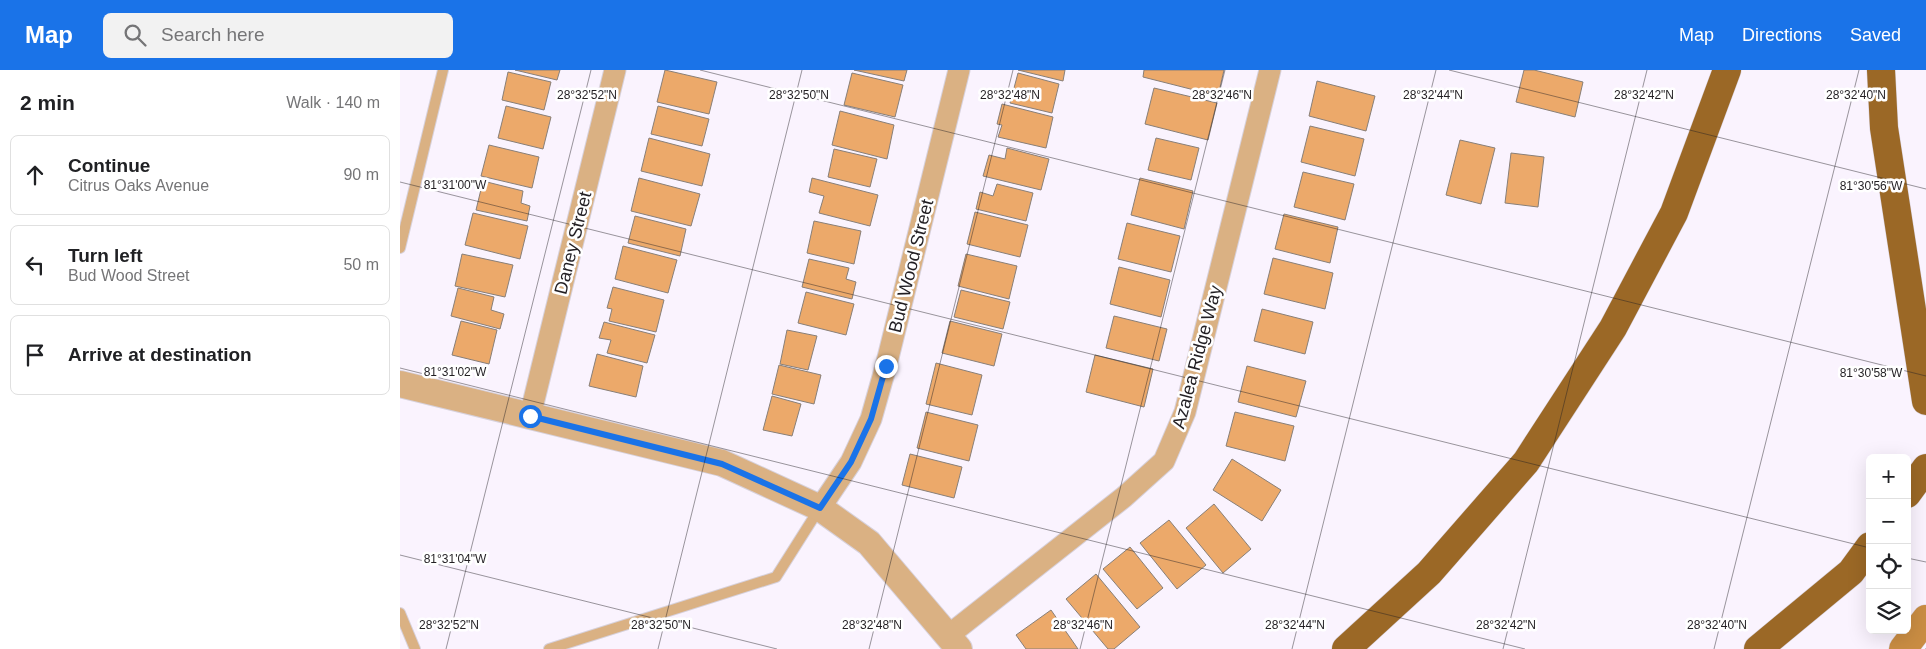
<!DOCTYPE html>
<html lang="en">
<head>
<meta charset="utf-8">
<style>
  body { margin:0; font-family:Helvetica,sans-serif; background:#f2f2f2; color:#202124 }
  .controls { position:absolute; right:15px; bottom:15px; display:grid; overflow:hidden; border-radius:8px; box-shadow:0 5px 20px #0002 }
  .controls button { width:45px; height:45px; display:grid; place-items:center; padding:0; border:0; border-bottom:1px solid #e0e0e0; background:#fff; color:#202124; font:25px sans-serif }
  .stop { position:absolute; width:15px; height:15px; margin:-11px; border:4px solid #1a73e8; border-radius:50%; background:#fff }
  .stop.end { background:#1a73e8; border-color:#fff; box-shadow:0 1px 5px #0008 }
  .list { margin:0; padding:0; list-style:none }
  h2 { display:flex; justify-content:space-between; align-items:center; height:65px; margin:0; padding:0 20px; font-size:21px }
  h2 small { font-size:16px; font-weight:400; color:#757577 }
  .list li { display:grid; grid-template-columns:32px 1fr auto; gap:15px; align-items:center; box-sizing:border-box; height:80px; margin:0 10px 10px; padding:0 10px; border:1px solid #e0e0e0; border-radius:8px }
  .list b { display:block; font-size:19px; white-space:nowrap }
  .list p { margin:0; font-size:16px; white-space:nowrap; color:#757577 }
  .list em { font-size:16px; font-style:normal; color:#757577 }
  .icon { flex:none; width:28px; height:28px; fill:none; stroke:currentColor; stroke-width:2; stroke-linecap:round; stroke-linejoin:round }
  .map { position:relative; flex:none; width:1526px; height:579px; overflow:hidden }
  header { display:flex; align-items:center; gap:30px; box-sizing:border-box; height:70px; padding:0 25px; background:#1a73e8; color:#fff }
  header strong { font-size:24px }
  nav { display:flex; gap:28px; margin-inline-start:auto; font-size:18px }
  .search { width:350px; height:45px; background:#f2f2f2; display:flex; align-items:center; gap:12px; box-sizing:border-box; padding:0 18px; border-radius:8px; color:#757577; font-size:19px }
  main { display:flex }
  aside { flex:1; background:#fff }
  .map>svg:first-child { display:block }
</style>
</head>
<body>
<header>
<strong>Map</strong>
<div class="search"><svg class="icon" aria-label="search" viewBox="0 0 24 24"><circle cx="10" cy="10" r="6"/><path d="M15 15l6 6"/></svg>Search here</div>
<nav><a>Map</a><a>Directions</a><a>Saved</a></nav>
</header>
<main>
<aside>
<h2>2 min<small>Walk · 140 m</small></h2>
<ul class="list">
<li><svg class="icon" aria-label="ahead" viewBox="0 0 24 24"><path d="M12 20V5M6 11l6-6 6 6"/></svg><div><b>Continue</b><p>Citrus Oaks Avenue</p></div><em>90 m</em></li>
<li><svg class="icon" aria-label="left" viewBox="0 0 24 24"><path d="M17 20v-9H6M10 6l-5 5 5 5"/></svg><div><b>Turn left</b><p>Bud Wood Street</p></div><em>50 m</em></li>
<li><svg class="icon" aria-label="arrive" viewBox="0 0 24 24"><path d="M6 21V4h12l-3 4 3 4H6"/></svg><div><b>Arrive at destination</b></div></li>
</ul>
</aside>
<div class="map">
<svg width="1526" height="579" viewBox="0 0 1526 579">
  <rect width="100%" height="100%" fill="#faf3fe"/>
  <!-- building -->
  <path fill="#eca96a" stroke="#887f78" d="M115,0h45l-3,10z
    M265,0l52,12 -8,32 -52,-12z
    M454,0h53l-3,11z
    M618,0h47l-2,11z
    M744,0h80l-6,26 -75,-19z
    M1124,0h10l49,12 -8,35 -59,-15z
    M108,2l43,10 -7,28 -42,-10z
    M452,3l51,12 -8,32 -51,-12z
    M618,3l41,11 -7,29 -42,-10z
    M917,11l58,15 -9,35 -57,-15z
    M754,18l63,15 -9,37 -63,-16z
    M602,34l51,13 -7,31 -48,-11 4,-12 -5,-1z
    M106,36l45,11 -8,32 -45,-11z
    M258,36l51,13 -7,27 -51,-12z
    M440,41l54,14 -7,34 -55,-14z
    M910,56l54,13 -9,37 -54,-14z
    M249,68l61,16 -8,32 -61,-15z
    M756,68l43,10 -8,32 -43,-10z
    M1060,70l35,8 -14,56 -35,-9z
    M89,75l50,12 -7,31 -51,-12z
    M607,78l42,11 -8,31 -58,-14 6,-21 16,4z
    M434,79l43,10 -7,28 -42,-10z
    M1111,83l33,4 -6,50 -33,-4z
    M903,102l51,12 -9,36 -51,-13z
    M239,108l61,16 -9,32 -60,-15z
    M412,108l66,17 -8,31 -51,-13 5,-17 -15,-4z
    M740,108l53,13 -9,38 -53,-14z
    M83,111l40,10 -2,12 9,3 -3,15 -51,-11z
    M597,114l36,9 -7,28 -50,-12 4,-17 13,4z
    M575,142l53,13 -8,32 -53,-13z
    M73,143l55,13 -8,33 -55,-14z
    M884,144l54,13 -8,36 -55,-14z
    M235,146l51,13 -6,27 -52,-13z
    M414,151l47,10 -7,33 -47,-11z
    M727,153l53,13 -9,36 -53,-13z
    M223,176l54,14 -9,33 -53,-14z
    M62,184l51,11 -8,32 -50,-11z
    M566,184l51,12 -8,33 -51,-13z
    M873,188l60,15 -8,36 -61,-15z
    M409,189l40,9 -3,11 10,3 -4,17 -50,-12z
    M719,197l51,13 -9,37 -51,-13z
    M213,217l51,13 -8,32 -47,-11 3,-12 -5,-1z
    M58,218l36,9 -3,13 13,4 -4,15 -49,-13z
    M561,220l49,12 -7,27 -49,-12z
    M406,222l48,12 -8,31 -48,-12z
    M862,239l51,13 -8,32 -51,-13z
    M714,246l53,13 -8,32 -53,-13z
    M61,251l36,9 -8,34 -37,-9z
    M550,251l52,13 -8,32 -52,-13z
    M204,252l51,13 -8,28 -40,-10 4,-13 -12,-2z
    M387,260l30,6 -9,34 -28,-6z
    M197,284l46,12 -7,31 -47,-11z
    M695,285l58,14 -9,38 -58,-15z
    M536,293l46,12 -10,40 -46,-11z
    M379,295l42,10 -7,29 -42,-10z
    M847,296l59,15 -10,36 -58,-15z
    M372,326l29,8 -9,32 -29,-6z
    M526,342l52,13 -9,36 -52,-13z
    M835,342l59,14 -9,35 -59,-15z
    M510,384l52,13 -8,31 -52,-13z
    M832,389l49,31 -19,31 -49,-31z
    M814,434l37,45 -28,24 -37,-45z
    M769,450l37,45 -29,24 -37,-46z
    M730,477l33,41 -26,21 -34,-40z
    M696,504l44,53 -26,22h-6l-42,-50z
    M651,540l27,39h-52l-10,-14z"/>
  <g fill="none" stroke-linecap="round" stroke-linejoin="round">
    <!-- service casing -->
    <g stroke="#d7d1db" stroke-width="12">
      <path id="service" d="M0,178l43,-178
        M0,543l15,36
        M149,579l227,-72 43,-68"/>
    </g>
    <!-- minor casing -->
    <g stroke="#d7d1db" stroke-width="23">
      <path id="minor" d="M130,346l85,-346
        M420,438l31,-46 20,-43 15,-53 73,-296
        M549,565l175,-138 40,-36 21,-49 85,-342"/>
    </g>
    <!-- tertiary casing -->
    <g stroke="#d7d1db" stroke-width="28">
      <path id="tertiary" d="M0,314l322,79 98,45 49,35 90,106"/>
    </g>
    <!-- secondary casing -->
    <g stroke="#d7d1db" stroke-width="29">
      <path id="secondary" d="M1503,579l23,-30"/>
    </g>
    <!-- motorway casing -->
    <g stroke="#d7d1db" stroke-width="29">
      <path id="motorway" d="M1481,0l3,58 42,273
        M1507,424l19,-26
        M946,579l83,-76 97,-111 87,-134 61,-115 53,-143
        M1358,579l93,-77 19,-26"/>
    </g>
    <!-- service -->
    <use href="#service" stroke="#dab183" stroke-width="10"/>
    <!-- minor -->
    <use href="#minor" stroke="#dab183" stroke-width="21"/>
    <!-- tertiary -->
    <use href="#tertiary" stroke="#dab183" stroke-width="26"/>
    <!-- secondary -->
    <use href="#secondary" stroke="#ca8d43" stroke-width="28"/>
    <!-- motorway -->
    <use href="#motorway" stroke="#9b6826" stroke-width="28"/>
  </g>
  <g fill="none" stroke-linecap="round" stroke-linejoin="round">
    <!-- route -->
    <path stroke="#1a73e8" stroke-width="6" d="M130,346l192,48 98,44 31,-46 20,-43 15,-53"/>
  </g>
  <!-- ticks -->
  <path fill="none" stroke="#221f23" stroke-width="1" stroke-opacity="0.45" d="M300,0l1226,306M1049,0l477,119M0,112l1470,366M0,298l1125,281M0,485l377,94M1507,488l19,4M46,579l145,-579M258,579l144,-579M469,579l144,-579M680,579l145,-579M892,579l144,-579M1103,579l144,-579M1314,579l145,-579M1526,579v-1"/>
  <g text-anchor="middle" stroke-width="5" stroke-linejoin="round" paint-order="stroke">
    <!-- street labels -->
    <g font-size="18" fill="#221f23" stroke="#fff">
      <text transform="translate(173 173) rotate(-76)" y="6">Daney Street</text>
      <text transform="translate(511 196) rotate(-76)" y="6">Bud Wood Street</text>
      <text transform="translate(797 287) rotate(-75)" y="6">Azalea Ridge Way</text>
    </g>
  </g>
  <g font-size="12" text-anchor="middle" fill="#221f23" stroke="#fff" stroke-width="5" stroke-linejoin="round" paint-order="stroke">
    <text x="187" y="29">28°32'52"N</text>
    <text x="399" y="29">28°32'50"N</text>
    <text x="610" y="29">28°32'48"N</text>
    <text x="822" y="29">28°32'46"N</text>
    <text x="1033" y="29">28°32'44"N</text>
    <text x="1244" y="29">28°32'42"N</text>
    <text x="1456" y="29">28°32'40"N</text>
    <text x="55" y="119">81°31'00"W</text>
    <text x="1471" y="120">81°30'56"W</text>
    <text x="55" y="306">81°31'02"W</text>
    <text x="1471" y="307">81°30'58"W</text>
    <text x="55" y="493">81°31'04"W</text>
    <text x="49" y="559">28°32'52"N</text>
    <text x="261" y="559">28°32'50"N</text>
    <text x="472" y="559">28°32'48"N</text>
    <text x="683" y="559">28°32'46"N</text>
    <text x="895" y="559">28°32'44"N</text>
    <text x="1106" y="559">28°32'42"N</text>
    <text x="1317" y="559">28°32'40"N</text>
  </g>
</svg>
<div class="controls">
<button>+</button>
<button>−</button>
<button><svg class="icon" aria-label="locate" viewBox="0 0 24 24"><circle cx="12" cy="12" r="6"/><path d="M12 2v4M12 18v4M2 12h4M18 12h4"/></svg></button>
<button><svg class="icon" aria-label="layers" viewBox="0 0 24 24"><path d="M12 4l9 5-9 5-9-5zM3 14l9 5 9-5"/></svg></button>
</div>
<div class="stop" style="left:130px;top:346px"></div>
<div class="stop end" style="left:486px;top:296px"></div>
</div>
</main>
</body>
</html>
